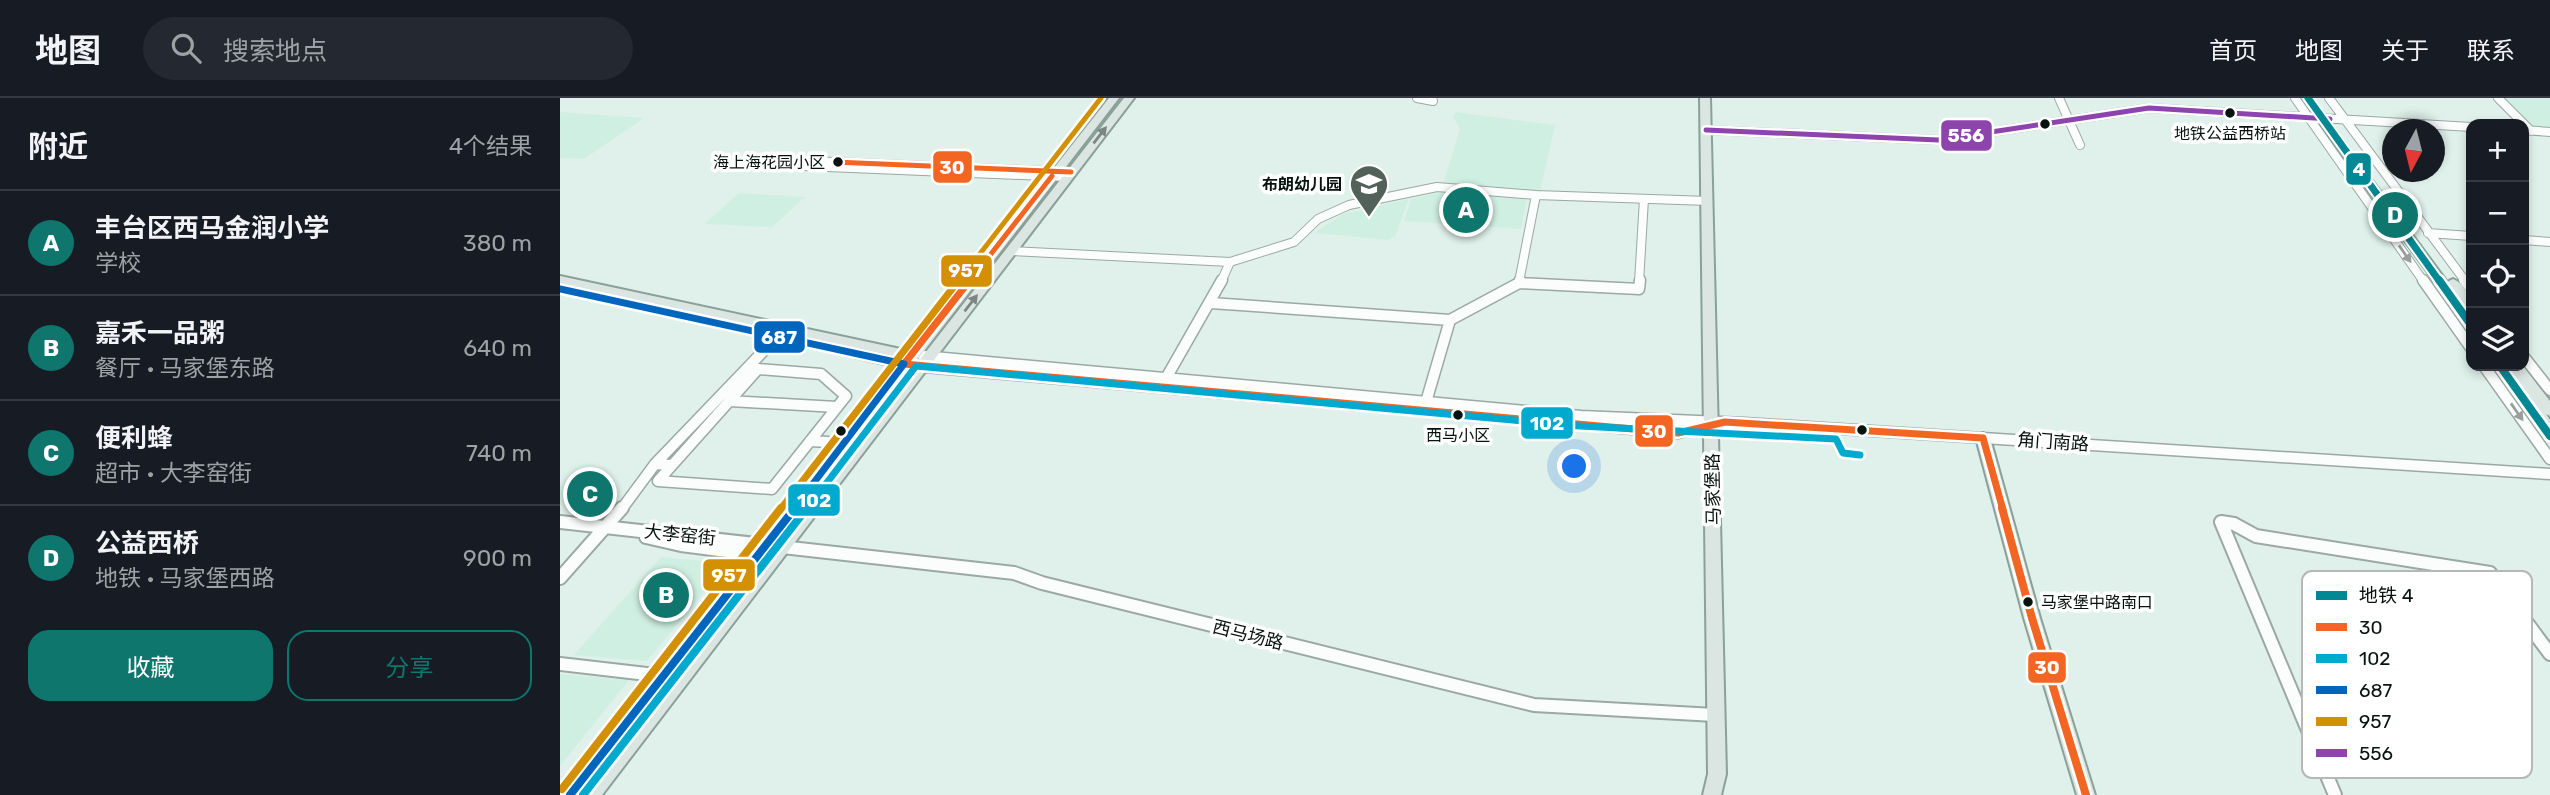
<!DOCTYPE html>
<html lang="zh">
<head>
<meta charset="utf-8">
<style>
  body { margin:0; font-family:Rubik,"Noto Sans SC",sans-serif; background:#242831; color:#f1f3f6 }
  .controls { position:absolute; right:21px; top:21px; display:grid; overflow:hidden; border-radius:14px; box-shadow:0 4px 10px #0003 }
  .controls button { width:63px; height:63px; display:grid; place-items:center; padding:0; border:0; border-bottom:2px solid #363941; background:#171b24; color:#f1f3f6; font:35px sans-serif }
  .compass { position:absolute; left:1822px; top:21px; width:63px; height:63px; border-radius:50%; background:#171b24; box-shadow:0 4px 10px #0003; rotate:187deg }
  .you { position:absolute; left:1015px; top:369px; width:24px; height:24px; margin:-18px; border:5px solid #fff; border-radius:50%; background:#1a73e8; box-shadow:0 0 0 10px #1a73e833 }
  .badge { display:grid; place-items:center; width:46px; height:46px; border-radius:50%; background:#0f766e; color:#fff; font-size:23px; font-weight:700 }
  .pin { position:absolute; translate:-50% -50%; border:4px solid #fff; box-shadow:0 2px 7px #0006 }
  .list { margin:0; padding:0; list-style:none }
  h2 { display:flex; justify-content:space-between; align-items:center; height:91px; margin:0; padding:0 28px; font-size:30px }
  h2 small { font-size:23px; font-weight:400; color:#9ea1a6 }
  .list li { display:grid; grid-template-columns:46px 1fr auto; gap:21px; align-items:center; box-sizing:border-box; height:105px; padding:0 28px; border-top:2px solid #363941 }
  .list b { display:block; font-size:26px; white-space:nowrap }
  .list p { margin:0; font-size:23px; white-space:nowrap; color:#9ea1a6 }
  .list em { font-size:23px; font-style:normal; color:#9ea1a6 }
  .actions { display:flex; gap:14px; padding:21px 28px }
  .actions a { flex:1; padding:16px 0; border:2px solid #0f766e; border-radius:21px; text-align:center; font-size:24px; color:#0f766e }
  .actions .main { background:#0f766e; color:#fff }
  .icon { flex:none; width:38px; height:38px; fill:none; stroke:currentColor; stroke-width:2; stroke-linecap:round; stroke-linejoin:round }
  .map { position:relative; flex:none; width:1990px; height:697px; overflow:hidden }
  header { display:flex; align-items:center; gap:42px; box-sizing:border-box; height:98px; padding:0 35px; background:#171b24; border-bottom:2px solid #363941 }
  header strong { font-size:33px }
  nav { display:flex; gap:38px; margin-inline-start:auto; font-size:24px }
  .search { width:490px; height:63px; background:#242831; display:flex; align-items:center; gap:18px; box-sizing:border-box; padding:0 24px; border-radius:38px; color:#9ea1a6; font-size:26px }
  main { display:flex }
  aside { flex:1; background:#171b24 }
  .map>svg:first-child { display:block }
</style>
</head>
<body>
<header>
<strong>地图</strong>
<div class="search"><svg class="icon" aria-label="search" viewBox="0 0 24 24"><circle cx="10" cy="10" r="6"/><path d="M15 15l6 6"/></svg>搜索地点</div>
<nav><a>首页</a><a>地图</a><a>关于</a><a>联系</a></nav>
</header>
<main>
<aside>
<h2>附近<small>4个结果</small></h2>
<ul class="list">
<li><span class="badge">A</span><div><b>丰台区西马金润小学</b><p>学校</p></div><em>380 m</em></li>
<li><span class="badge">B</span><div><b>嘉禾一品粥</b><p>餐厅 · 马家堡东路</p></div><em>640 m</em></li>
<li><span class="badge">C</span><div><b>便利蜂</b><p>超市 · 大李窑街</p></div><em>740 m</em></li>
<li><span class="badge">D</span><div><b>公益西桥</b><p>地铁 · 马家堡西路</p></div><em>900 m</em></li>
</ul>
<div class="actions"><a class="main">收藏</a><a>分享</a></div>
</aside>
<div class="map">
<svg width="1990" height="697" viewBox="0 0 1990 697">
  <rect width="100%" height="100%" fill="#dff1ea"/>
  <!-- built -->
  <path fill="#d0efe3" d="M1944,0h46v30l-16,-1z
    M0,14l84,6 -60,41 -24,-1z
    M896,14l99,13 -15,67 -97,-8 17,-55 -7,-12z
    M881,94l86,5 -6,32 -117,-8 7,-22z
    M179,95l66,4 -33,30 -67,-3z
    M849,101l-14,38 -7,3 -74,-7 29,-19z
    M101,459l67,6 -81,98 -73,-6z
    M0,576l69,6 -69,86z"/>
  <g fill="none" stroke-linecap="round" stroke-linejoin="round">
    <!-- minor-far2 casing -->
    <g stroke="#9ba8a3" stroke-width="10">
      <path id="minor-far2" d="M857,0l16,3
        M1499,0l21,47
        M1735,0l129,184
        M1769,0l137,184
        M1938,0l33,33
        M1146,32l232,10 211,-32 322,19
        M1965,32l25,2
        M507,79l-287,-12 6,-5 285,12
        M1868,135l43,3
        M1964,142l26,2
        M451,153l219,11 64,-20 24,-23 31,-14 88,-18 99,8 172,6
        M661,184l9,-20
        M959,184l17,-87
        M1079,184l5,-83"/>
    </g>
    <!-- minor-far1 casing -->
    <g stroke="#9ba8a3" stroke-width="13">
      <path id="minor-far1" d="M1863,182l48,68
        M1904,182l7,9
        M959,185l1,-3
        M651,205l239,17
        M363,258l658,60 164,7 805,51
        M1964,259l26,33
        M354,268l764,67 28,-8
        M1924,268l66,93
        M198,271l63,5 25,22 -74,93 -114,-8z
        M605,282l57,-100
        M170,303l107,6
        M866,304l24,-82 69,-37 120,6 1,-9
        M250,343l36,2
        M95,366l16,1
        M61,412l34,-46 122,-127"/>
    </g>
    <!-- minor casing -->
    <g stroke="#9ba8a3" stroke-width="16">
      <path id="minor" d="M0,424l454,51 28,10 492,122 181,10
        M86,439l35,8 78,10 6,-2
        M0,480l62,-70
        M0,566l104,12
        M1775,697l-114,-273 13,2 22,12 234,37 60,81"/>
    </g>
    <!-- major casing -->
    <g stroke="#8aa199" stroke-width="4">
      <path id="major" d="M549,0h10l-410,532 415,-532h10l-532,697h-41l336,-428 -43,-10 -1,-3 1,-3 5,-1 44,9 1,-1 -344,-74v-8l350,75z
        M1140,0h10l16,676 -5,21h-18l5,-21z
        M1741,0h10l136,184 6,-3c12,5 18,19 18,32l-3,-1 3,5v12l-4,-1z
        M1937,268h26l27,35v15l-4,-2 4,6v15l-5,-2z
        M1423,335l7,5 50,180 55,177h-18l-53,-177 -48,-180z"/>
    </g>
    <!-- minor-far2 -->
    <use href="#minor-far2" stroke="#fafdfc" stroke-width="8"/>
    <!-- minor-far1 -->
    <use href="#minor-far1" stroke="#fafdfc" stroke-width="10"/>
    <!-- minor -->
    <use href="#minor" stroke="#fafdfc" stroke-width="12"/>
    <!-- major -->
    <use href="#major" fill="#dbe5e2" fill-rule="evenodd"/>
    <!-- bus-1-far2 casing -->
    <g stroke="#fff" stroke-width="10">
      <path id="bus-1-far2" d="M274,64l237,10
        M409,184l83,-106"/>
    </g>
    <!-- bus-1-far1 casing -->
    <g stroke="#fff" stroke-width="12">
      <path id="bus-1-far1" d="M410,182l-66,84 774,69 47,-11 258,16
        M1423,340l20,72"/>
    </g>
    <!-- bus-1 casing -->
    <g stroke="#fff" stroke-width="13">
      <path id="bus-1" d="M1442,410l30,110 54,177"/>
    </g>
    <!-- bus-2-far1 casing -->
    <g stroke="#fff" stroke-width="12">
      <path id="bus-2-far1" d="M246,412l110,-144 664,60 256,13 7,14 17,2"/>
    </g>
    <!-- bus-2 casing -->
    <g stroke="#fff" stroke-width="13">
      <path id="bus-2" d="M23,697l224,-287"/>
    </g>
    <!-- bus-3-far1 casing -->
    <g stroke="#fff" stroke-width="12">
      <path id="bus-3-far1" d="M0,191l344,75 -111,146"/>
    </g>
    <!-- bus-3 casing -->
    <g stroke="#fff" stroke-width="13">
      <path id="bus-3" d="M10,697l225,-287"/>
    </g>
    <!-- bus-4-far2 casing -->
    <g stroke="#fff" stroke-width="10">
      <path id="bus-4-far2" d="M398,184l143,-184"/>
    </g>
    <!-- bus-4-far1 casing -->
    <g stroke="#fff" stroke-width="12">
      <path id="bus-4-far1" d="M220,412l179,-230"/>
    </g>
    <!-- bus-4 casing -->
    <g stroke="#fff" stroke-width="13">
      <path id="bus-4" d="M2,691l219,-281"/>
    </g>
    <!-- bus-5 casing -->
    <g stroke="#fff" stroke-width="10">
      <path id="bus-5" d="M1146,32l232,10 211,-32 181,11"/>
    </g>
    <!-- bus-1-far2 -->
    <use href="#bus-1-far2" stroke="#f26522" stroke-width="5"/>
    <!-- bus-1-far1 -->
    <use href="#bus-1-far1" stroke="#f26522" stroke-width="7"/>
    <!-- bus-1 -->
    <use href="#bus-1" stroke="#f26522" stroke-width="8"/>
    <!-- bus-2-far1 -->
    <use href="#bus-2-far1" stroke="#00a9ce" stroke-width="7"/>
    <!-- bus-2 -->
    <use href="#bus-2" stroke="#00a9ce" stroke-width="8"/>
    <!-- bus-3-far1 -->
    <use href="#bus-3-far1" stroke="#0065bd" stroke-width="7"/>
    <!-- bus-3 -->
    <use href="#bus-3" stroke="#0065bd" stroke-width="8"/>
    <!-- bus-4-far2 -->
    <use href="#bus-4-far2" stroke="#d39002" stroke-width="5"/>
    <!-- bus-4-far1 -->
    <use href="#bus-4-far1" stroke="#d39002" stroke-width="7"/>
    <!-- bus-4 -->
    <use href="#bus-4" stroke="#d39002" stroke-width="8"/>
    <!-- bus-5 -->
    <use href="#bus-5" stroke="#8e44ad" stroke-width="5"/>
    <!-- metro-1-far1 casing -->
    <g stroke="#fff" stroke-width="11">
      <path id="metro-1-far1" d="M1748,0l132,184"/>
    </g>
    <!-- metro-1 casing -->
    <g stroke="#fff" stroke-width="13">
      <path id="metro-1" d="M1879,182l32,45
        M1940,268l50,70"/>
    </g>
    <!-- metro-1-far1 -->
    <use href="#metro-1-far1" stroke="#008994" stroke-width="7"/>
    <!-- metro-1 -->
    <use href="#metro-1" stroke="#008994" stroke-width="8"/>
  </g>
  <!-- one-way arrows -->
  <defs><path id="oneway-solid" d="M-6-.8H1V-3.2L6.5 0L1 3.2V.8H-6Z" transform="scale(1.75)"/></defs>
  <g fill="#7c8683">
    <use href="#oneway-solid" transform="translate(540 37) rotate(-52)"/>
    <use href="#oneway-solid" transform="translate(411 205) rotate(-52)"/>
  </g>
  <g fill="#999f9d">
    <use href="#oneway-solid" transform="translate(1845 156) rotate(55)"/>
    <use href="#oneway-solid" transform="translate(1957 314) rotate(55)"/>
  </g>
  <!-- icons -->
  <defs>
    <g id="school-pin" transform="scale(2.0125)"><path d="M0 17L-7.5 6A9.5 9.5 0 1 1 7.5 6Z" fill="#53615b" stroke="#fff"/><path d="M0-5L7-2L0 1L-7-2ZM-4 1L0 2.5L4 1V4Q0 6-4 4Z" fill="#fff"/></g>
  </defs>
  <g fill-rule="evenodd">
    <use href="#school-pin" x="809" y="86"/>
  </g>
  <!-- markers -->
  <g fill="#07130e" stroke="#fff" stroke-width="2.5">
    <circle cx="1670" cy="15" r="6"/>
    <circle cx="1485" cy="26" r="6"/>
    <circle cx="278" cy="64" r="6"/>
    <circle cx="898" cy="317" r="6"/>
    <circle cx="1302" cy="332" r="6"/>
    <circle cx="281" cy="333" r="6"/>
    <circle cx="1468" cy="504" r="6"/>
  </g>
  <g text-anchor="middle" stroke-width="7" stroke-linejoin="round" paint-order="stroke">
    <!-- bus labels -->
    <g font-size="16" fill="#07130e" stroke="#fff">
      <text x="1670" y="41">地铁公益西桥站</text>
      <text x="265" y="70" text-anchor="end">海上海花园小区</text>
      <text x="898" y="343">西马小区</text>
      <text x="1481" y="510" text-anchor="start">马家堡中路南口</text>
    </g>
    <!-- far-poi labels -->
    <g font-size="16" font-weight="bold" fill="#07130e" stroke="#fff" text-anchor="end">
      <text x="782" y="92">布朗幼儿园</text>
    </g>
    <!-- street labels -->
    <g font-size="18" fill="#07130e" stroke="#fff">
      <text transform="translate(1493 344) rotate(4)" y="6">角门南路</text>
      <text transform="translate(1153 391) rotate(-91)" y="6">马家堡路</text>
      <text transform="translate(120 437) rotate(6)" y="6">大李窑街</text>
      <text transform="translate(688 537) rotate(14)" y="6">西马场路</text>
    </g>
  </g>
  <!-- legend -->
  <rect x="1742" y="473" width="230" height="207" rx="10" fill="#fff" stroke="#b5b8b7" stroke-width="2"/>
  <rect x="1756" y="493" width="31" height="9" fill="#008994"/>
  <rect x="1756" y="525" width="31" height="8" fill="#f26522"/>
  <rect x="1756" y="556" width="31" height="9" fill="#00a9ce"/>
  <rect x="1756" y="588" width="31" height="8" fill="#0065bd"/>
  <rect x="1756" y="619" width="31" height="9" fill="#d39002"/>
  <rect x="1756" y="651" width="31" height="8" fill="#8e44ad"/>
  <g font-size="19" fill="#07130e">
    <text x="1799" y="504">地铁 4</text>
    <text x="1799" y="536">30</text>
    <text x="1799" y="567">102</text>
    <text x="1799" y="599">687</text>
    <text x="1799" y="630">957</text>
    <text x="1799" y="662">556</text>
  </g>
  <g stroke="#fff" stroke-width="2.5">
    <rect x="1380" y="21" width="53" height="33" rx="7" fill="#8e44ad"/>
    <rect x="372" y="52" width="41" height="34" rx="7" fill="#f26522"/>
    <rect x="1785" y="54" width="27" height="34" rx="7" fill="#008994"/>
    <rect x="380" y="156" width="53" height="34" rx="7" fill="#d39002"/>
    <rect x="193" y="222" width="53" height="34" rx="7" fill="#0065bd"/>
    <rect x="960" y="308" width="54" height="34" rx="7" fill="#00a9ce"/>
    <rect x="1074" y="316" width="40" height="34" rx="7" fill="#f26522"/>
    <rect x="227" y="385" width="54" height="34" rx="7" fill="#00a9ce"/>
    <rect x="142" y="460" width="54" height="34" rx="7" fill="#d39002"/>
    <rect x="1467" y="553" width="40" height="33" rx="7" fill="#f26522"/>
  </g>
  <g font-size="19" text-anchor="middle" font-weight="bold" fill="#fff">
    <text x="1406" y="44">556</text>
    <text x="392" y="76">30</text>
    <text x="1799" y="78">4</text>
    <text x="406" y="179">957</text>
    <text x="219" y="246">687</text>
    <text x="987" y="332">102</text>
    <text x="1094" y="340">30</text>
    <text x="254" y="409">102</text>
    <text x="169" y="484">957</text>
    <text x="1487" y="576">30</text>
  </g>
</svg>
<div class="controls">
<button>+</button>
<button>−</button>
<button><svg class="icon" aria-label="locate" viewBox="0 0 24 24"><circle cx="12" cy="12" r="6"/><path d="M12 2v4M12 18v4M2 12h4M18 12h4"/></svg></button>
<button><svg class="icon" aria-label="layers" viewBox="0 0 24 24"><path d="M12 4l9 5-9 5-9-5zM3 14l9 5 9-5"/></svg></button>
</div>
<svg class="compass" viewBox="-18 -18 36 36"><path d="M0-13l5 13h-10z" fill="#e53935"/><path d="M0 13l5-13h-10z" fill="#9ea1a6"/></svg>
<div class="you"></div>
<div class="pin badge" style="left:906px;top:112px">A</div>
<div class="pin badge" style="left:106px;top:497px">B</div>
<div class="pin badge" style="left:30px;top:396px">C</div>
<div class="pin badge" style="left:1835px;top:117px">D</div>
</div>
</main>
</body>
</html>
